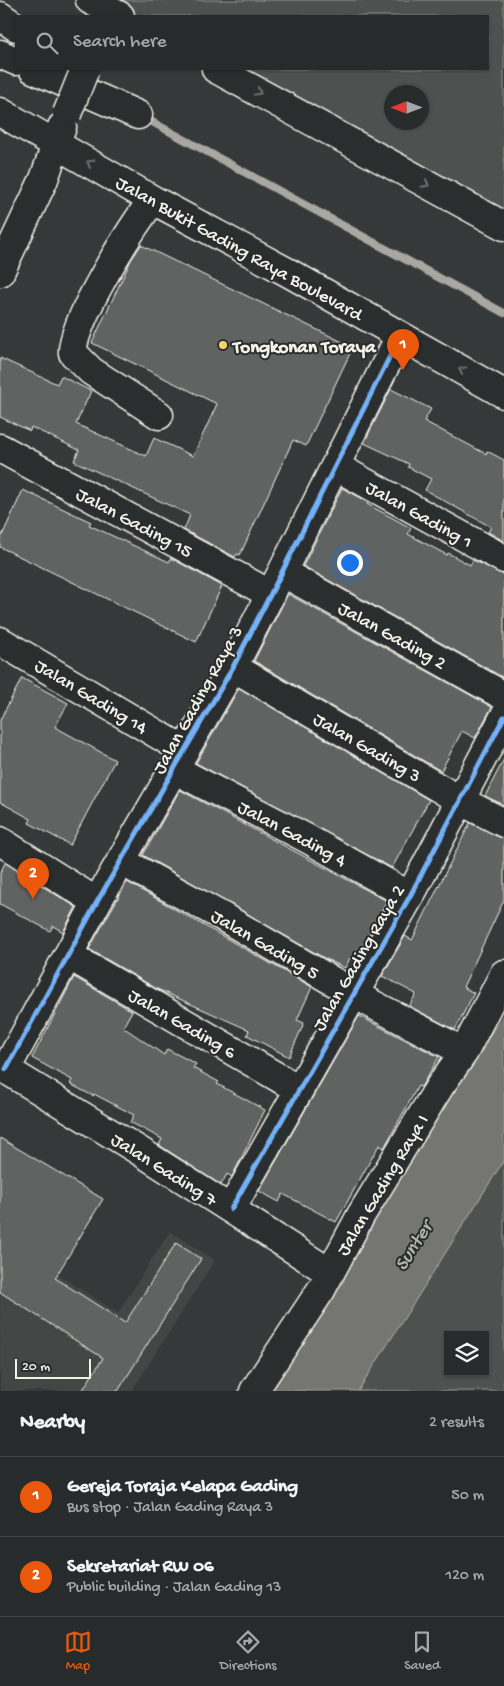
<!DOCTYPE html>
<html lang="en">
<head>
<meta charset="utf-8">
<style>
  body { margin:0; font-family:"Gochi Hand",sans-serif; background:#343737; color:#f1f3f6 }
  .controls { position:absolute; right:15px; bottom:15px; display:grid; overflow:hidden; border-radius:0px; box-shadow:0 1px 4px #0004 }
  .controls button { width:45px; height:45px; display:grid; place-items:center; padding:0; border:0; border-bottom:1px solid #444747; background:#282b2b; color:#f1f3f6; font:25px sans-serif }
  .compass { position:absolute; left:384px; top:85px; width:45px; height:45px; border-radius:50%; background:#282b2b; box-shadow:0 1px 4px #0004; rotate:270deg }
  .scale { position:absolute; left:15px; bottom:12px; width:76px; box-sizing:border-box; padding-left:5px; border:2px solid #f4f1e8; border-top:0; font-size:14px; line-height:18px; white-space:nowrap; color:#f4f1e8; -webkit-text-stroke:4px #2a2d2e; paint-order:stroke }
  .you { position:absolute; left:349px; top:562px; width:18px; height:18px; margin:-12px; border:4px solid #fff; border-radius:50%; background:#1a73e8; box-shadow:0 0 0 8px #1a73e833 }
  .badge { display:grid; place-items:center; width:32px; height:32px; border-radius:50%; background:#ea580c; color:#fff; font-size:16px; font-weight:700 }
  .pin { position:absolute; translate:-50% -41px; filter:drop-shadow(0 1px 2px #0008) }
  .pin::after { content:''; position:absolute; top:26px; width:18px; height:15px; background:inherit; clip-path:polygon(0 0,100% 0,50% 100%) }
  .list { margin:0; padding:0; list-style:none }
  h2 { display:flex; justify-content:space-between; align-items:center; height:65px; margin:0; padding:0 20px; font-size:21px }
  h2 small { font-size:16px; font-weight:400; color:#a5a7a9 }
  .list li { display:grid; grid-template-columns:32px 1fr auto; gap:15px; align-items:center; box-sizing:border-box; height:80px; padding:0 20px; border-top:1px solid #444747 }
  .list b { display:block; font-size:19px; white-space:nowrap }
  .list p { margin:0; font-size:16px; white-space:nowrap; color:#a5a7a9 }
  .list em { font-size:16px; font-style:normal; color:#a5a7a9 }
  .icon { flex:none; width:28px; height:28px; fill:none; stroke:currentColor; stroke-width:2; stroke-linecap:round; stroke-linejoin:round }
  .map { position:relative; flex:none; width:504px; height:1391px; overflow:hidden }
  .search { position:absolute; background:#282b2b; box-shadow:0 1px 4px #0004; left:15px; right:15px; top:15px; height:55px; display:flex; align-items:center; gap:12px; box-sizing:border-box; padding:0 18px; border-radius:0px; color:#a5a7a9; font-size:19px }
  .sheet { height:225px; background:#282b2b }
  nav { display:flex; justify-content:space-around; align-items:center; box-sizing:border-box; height:70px; border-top:1px solid #444747; background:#282b2b; font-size:14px; color:#a5a7a9 }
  nav a { display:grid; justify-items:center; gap:2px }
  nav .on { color:#ea580c }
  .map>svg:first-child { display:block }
</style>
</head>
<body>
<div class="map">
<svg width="504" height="1391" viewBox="0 0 504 1391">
  <rect width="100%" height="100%" fill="#363939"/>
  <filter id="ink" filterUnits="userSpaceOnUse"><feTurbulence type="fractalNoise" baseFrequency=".02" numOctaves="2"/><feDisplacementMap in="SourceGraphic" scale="10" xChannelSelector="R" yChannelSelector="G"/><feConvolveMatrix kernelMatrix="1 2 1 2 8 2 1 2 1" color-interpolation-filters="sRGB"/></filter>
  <g filter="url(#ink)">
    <!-- built -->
    <path fill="#434645" d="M170,1231l45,29 -83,131h-132v-153l118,75z"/>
    <!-- green -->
    <path fill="#4e514f" stroke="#a1a19c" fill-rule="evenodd" d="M115,0h389v225l-287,-156h271v-53h-368zM392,92h30v30h-30z
      M504,1160v231h-146zM448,1335h37v37h-37z"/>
    <!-- water -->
    <path fill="#757572" stroke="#a8a7a1" d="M504,1013v147l-146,231h-95z"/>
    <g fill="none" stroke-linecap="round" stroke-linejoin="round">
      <!-- stream -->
      <path stroke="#a8a7a1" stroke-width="8" d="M143,117l361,196"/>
    </g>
    <!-- building -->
    <path fill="#616362" stroke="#f4f1e8" d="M141,245l212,102 -47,99 -13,-6 -53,115 -3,-1 -2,3 -51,-27 6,-15 -116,-54 5,-11 -48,-23 -1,4 -30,-14v-59l57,26 4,-8 30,15 -15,33 70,32 8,-18 39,18 24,-52 -125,-61 39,-83z
      M391,389l40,20 -7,12 62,33 1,-3 17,9v81l-16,-9 3,-5 -66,-37 6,-11 -23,-12 1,-3 -45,-21z
      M342,488l26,14 -1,2 44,24 -3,6 39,21 1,-2 22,12 3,-5 31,15v103l-201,-112z
      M23,490l68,32 -2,3 80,37 2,-4 51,28 -26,56 -196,-95v-7z
      M288,594l204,113 -17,31 -13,-7 -21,40 -187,-110z
      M22,678l46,25 -13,24 60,33 -45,85 -41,-22 2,-4 -31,-17v-82z
      M239,688l190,112 -37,68 -196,-105z
      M504,759v46l-19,-9z
      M180,790l207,111 -32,60 -5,-3 -5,10 -21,-10 -181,-103z
      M470,823l34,15v62l-41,87 11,6 -19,37 -46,-24 7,-12 -34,-18 23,-40 7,4z
      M5,863l71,44 -13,25 -10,-6 -3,5 -50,-27v-31z
      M127,882l185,105 -15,33 7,3 -15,34 -42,-22 2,-5 -92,-41 -68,-40z
      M74,977l58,34 -9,16 41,28 3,-6 29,15 -3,4 26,14 -2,2 48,26 -33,67 -5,-3 -6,11 -62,-40 3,-6 -32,-17 4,-7 -40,-21 -1,2 -23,-12 2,-4 -40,-22z
      M359,1016l80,41 -18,30 -3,-1 -34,62 -5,-3 -43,77 -53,-28 -4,8 -20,-11z
      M0,1138l103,61 -48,79 70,45 51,-80 25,16 -83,132h-36l21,-33 -103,-66z"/>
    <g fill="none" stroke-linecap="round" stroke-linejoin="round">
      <!-- minor casing -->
      <g stroke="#f4f1e8" stroke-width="31">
        <path id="minor" d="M90,0l30,16
          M0,16l16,11
          M0,54l16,7
          M33,69l105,46
          M216,69l288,157
          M0,112l153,88 136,73 215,121
          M153,200c-20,24 -83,125 -80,153l18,18 68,44
          M0,272l44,-93 18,-52
          M0,448l270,146
          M335,466l169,93
          M282,572l222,124
          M0,641l184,109
          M233,667l228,134 43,22
          M174,769l132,69 104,58
          M0,841l97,61
          M121,861l102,56 149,87 92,48
          M68,955l230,134
          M0,1066l138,84 191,122
          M6,1069l91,-167 136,-235 49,-95 118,-236
          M231,1209l179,-313 94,-179
          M254,1391l67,-101 40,-75 79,-129 24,-34 40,-78"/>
      </g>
      <!-- minor -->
      <use href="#minor" stroke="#2a2d2e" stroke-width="28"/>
      <!-- minor-bridge casing -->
      <g stroke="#f4f1e8" stroke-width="31" stroke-linecap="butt">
        <path id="minor-bridge" d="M67,114l18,-45"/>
      </g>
      <!-- minor-bridge -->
      <use href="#minor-bridge" stroke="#2a2d2e" stroke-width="28"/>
      <!-- cycleway casing -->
      <g stroke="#2a2d2e" stroke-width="8">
        <path id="cycleway" d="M6,1069l91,-167 136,-235 49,-95 118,-236
          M231,1209l179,-313 94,-179"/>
      </g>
      <!-- cycleway -->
      <use href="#cycleway" stroke="#73b2f8" stroke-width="5"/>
    </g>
    <!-- one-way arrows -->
    <defs><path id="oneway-chevron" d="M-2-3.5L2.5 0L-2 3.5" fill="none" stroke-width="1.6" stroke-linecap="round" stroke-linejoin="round" transform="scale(1.25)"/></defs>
    <g stroke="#71726f">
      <use href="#oneway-chevron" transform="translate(258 92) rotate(29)"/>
      <use href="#oneway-chevron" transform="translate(90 163) rotate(-150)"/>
      <use href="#oneway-chevron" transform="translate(426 184) rotate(28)"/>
      <use href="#oneway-chevron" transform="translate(462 370) rotate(-151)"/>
    </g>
  </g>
  <!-- markers -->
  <circle fill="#ffd166" stroke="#2a2d2e" stroke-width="2" cx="223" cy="345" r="5"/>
  <g text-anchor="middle" stroke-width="4" stroke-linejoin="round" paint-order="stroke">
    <!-- street labels -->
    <g font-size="19" fill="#f4f1e8" stroke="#2a2d2e">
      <text transform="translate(240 247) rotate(29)" y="7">Jalan Bukit Gading Raya Boulevard</text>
      <text transform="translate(420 513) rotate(29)" y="7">Jalan Gading 1</text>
      <text transform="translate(135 521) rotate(28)" y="7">Jalan Gading 15</text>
      <text transform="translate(393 634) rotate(29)" y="7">Jalan Gading 2</text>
      <text transform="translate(92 695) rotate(31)" y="7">Jalan Gading 14</text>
      <text transform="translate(196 699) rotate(-61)" y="7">Jalan Gading Raya 3</text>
      <text transform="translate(368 746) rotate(30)" y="7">Jalan Gading 3</text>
      <text transform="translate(293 832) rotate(28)" y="7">Jalan Gading 4</text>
      <text transform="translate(266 943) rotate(30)" y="7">Jalan Gading 5</text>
      <text transform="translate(357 957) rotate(-60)" y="7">Jalan Gading Raya 2</text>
      <text transform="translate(183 1022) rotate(30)" y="7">Jalan Gading 6</text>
      <text transform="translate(165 1168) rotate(32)" y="7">Jalan Gading 7</text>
      <text transform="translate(381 1184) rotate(-59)" y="7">Jalan Gading Raya I</text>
    </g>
    <!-- poi labels -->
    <g font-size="19" font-weight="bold" fill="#f4f1e8" stroke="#2a2d2e" text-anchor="start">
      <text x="233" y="352">Tongkonan Toraya</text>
    </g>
    <!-- water labels -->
    <g font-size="20" font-style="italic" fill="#b4b3ad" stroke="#2a2d2e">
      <text transform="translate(412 1245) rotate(-58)" y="7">Sunter</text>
    </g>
  </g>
</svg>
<div class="controls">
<button><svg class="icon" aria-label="layers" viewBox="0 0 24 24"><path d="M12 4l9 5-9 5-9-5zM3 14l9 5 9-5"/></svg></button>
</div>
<svg class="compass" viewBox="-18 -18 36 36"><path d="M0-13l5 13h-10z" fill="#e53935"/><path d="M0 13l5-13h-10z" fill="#a5a7a9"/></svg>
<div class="scale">20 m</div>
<div class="you"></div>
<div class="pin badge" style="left:403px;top:370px">1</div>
<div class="pin badge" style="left:33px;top:899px">2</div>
<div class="search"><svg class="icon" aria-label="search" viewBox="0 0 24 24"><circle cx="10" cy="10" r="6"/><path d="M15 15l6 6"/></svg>Search here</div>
</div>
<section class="sheet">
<h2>Nearby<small>2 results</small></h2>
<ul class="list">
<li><span class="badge">1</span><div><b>Gereja Toraja Kelapa Gading</b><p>Bus stop · Jalan Gading Raya 3</p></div><em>50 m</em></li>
<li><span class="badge">2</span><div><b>Sekretariat RW 06</b><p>Public building · Jalan Gading 13</p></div><em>120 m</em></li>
</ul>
</section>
<nav>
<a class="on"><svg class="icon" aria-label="map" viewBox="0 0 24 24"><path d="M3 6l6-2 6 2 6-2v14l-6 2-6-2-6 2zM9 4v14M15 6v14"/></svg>Map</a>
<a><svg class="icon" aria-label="directions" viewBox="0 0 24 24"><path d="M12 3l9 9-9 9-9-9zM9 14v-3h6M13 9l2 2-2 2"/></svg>Directions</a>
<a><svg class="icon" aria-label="saved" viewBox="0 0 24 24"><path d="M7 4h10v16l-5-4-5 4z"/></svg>Saved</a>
</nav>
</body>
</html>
